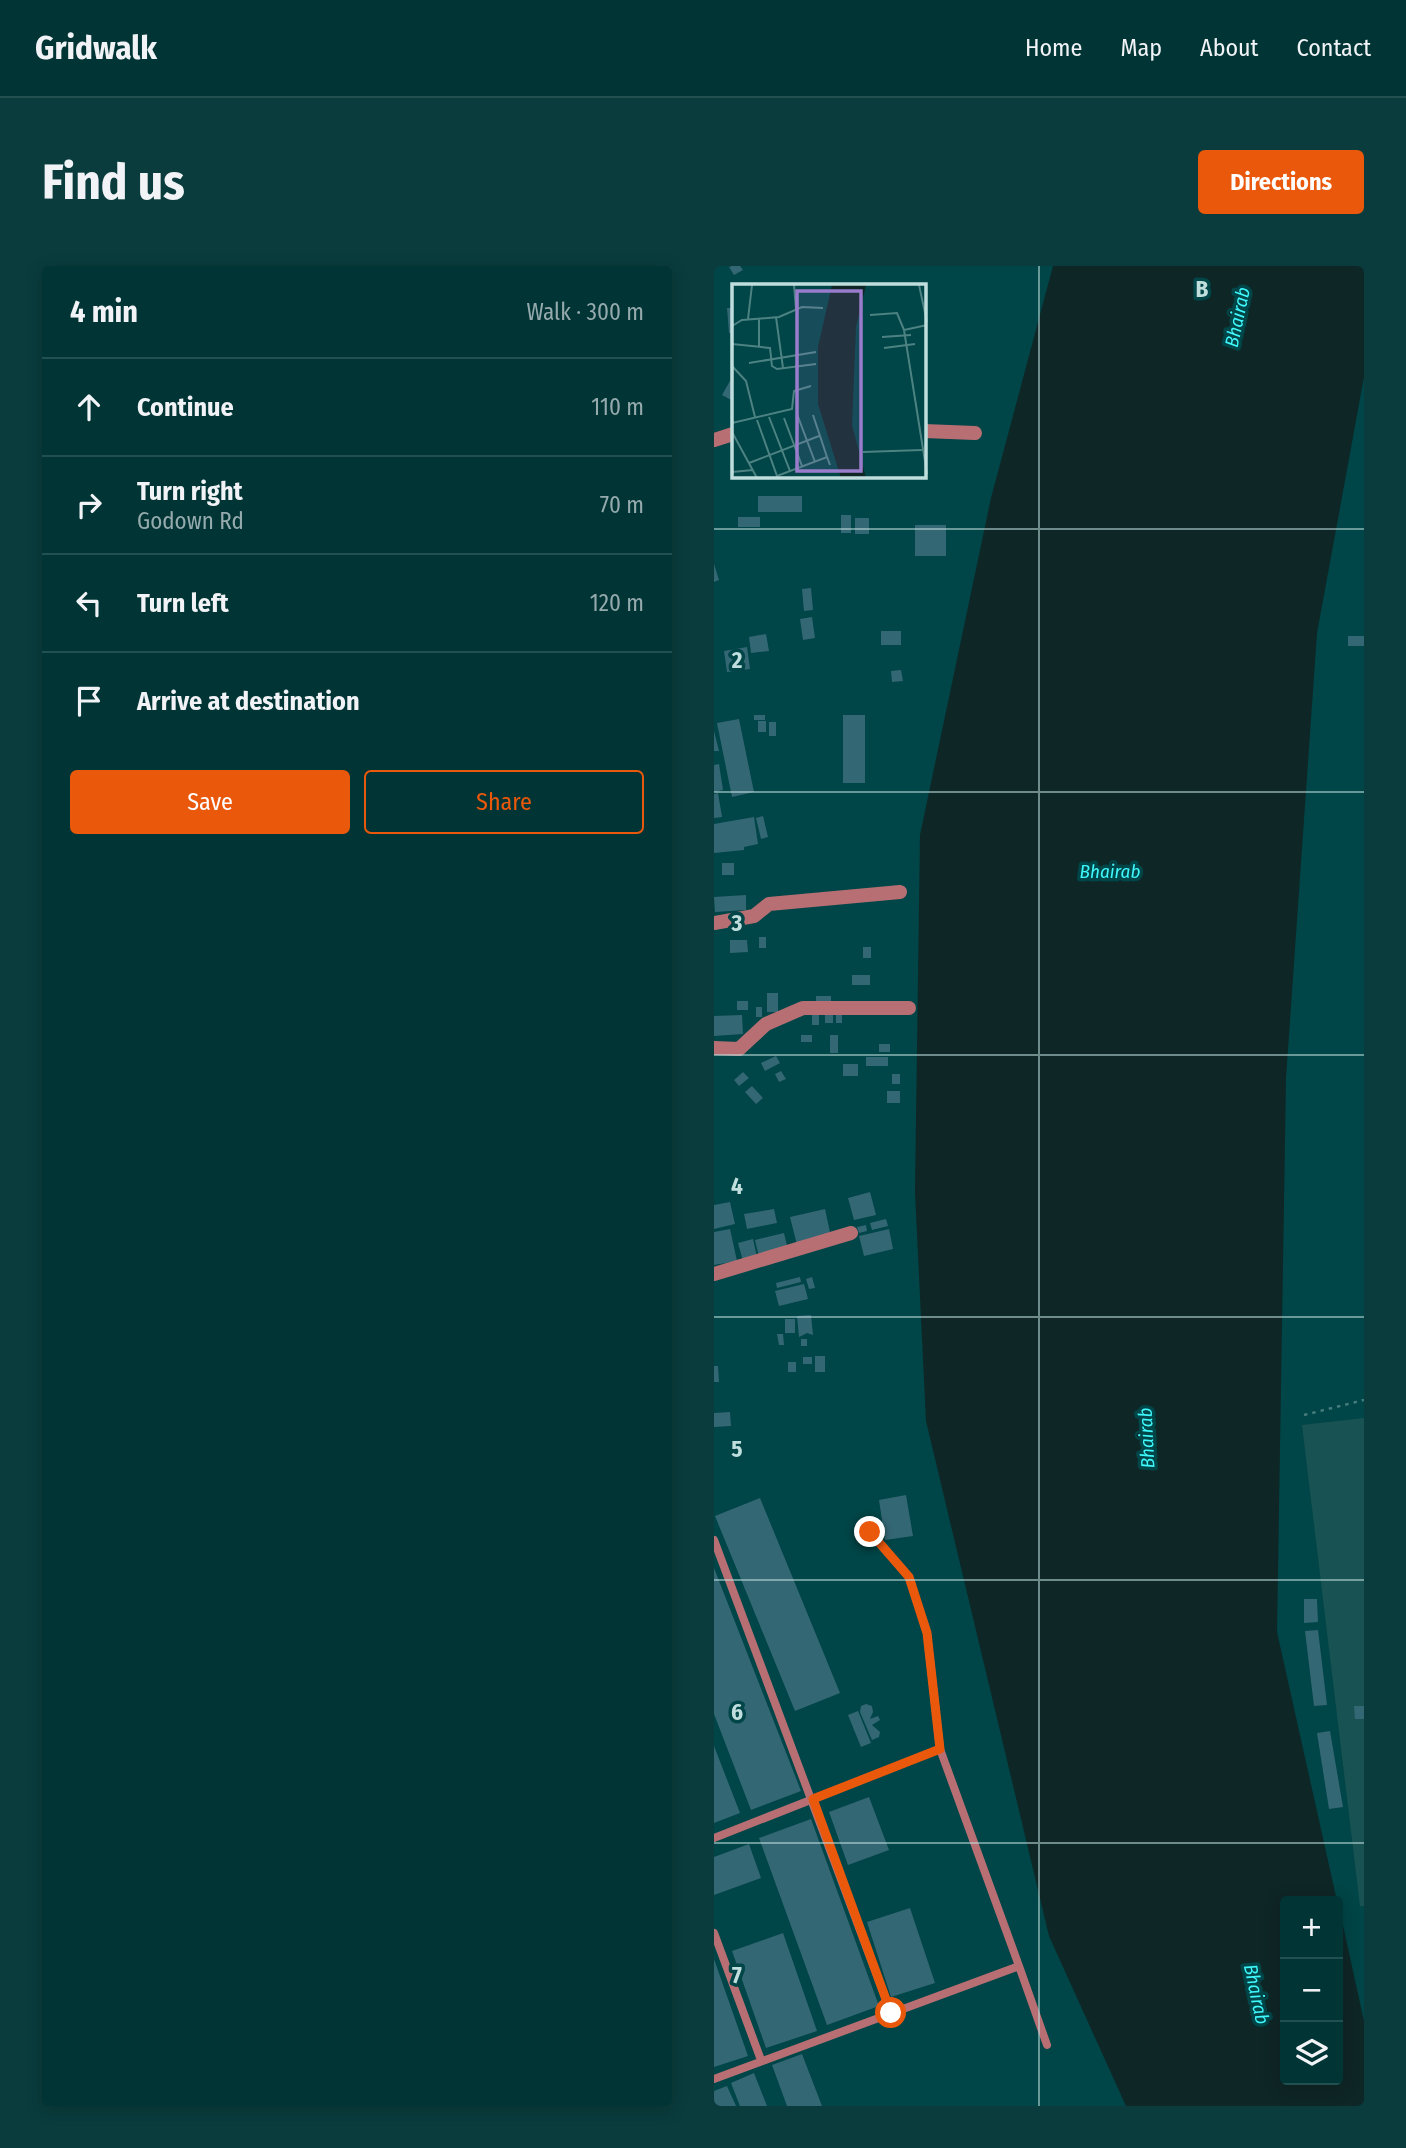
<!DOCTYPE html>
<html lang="en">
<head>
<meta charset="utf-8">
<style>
  body { margin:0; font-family:"Fira Sans Condensed",sans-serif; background:#0a3c3d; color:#f1f3f6 }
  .controls { position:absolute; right:21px; bottom:21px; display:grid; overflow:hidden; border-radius:7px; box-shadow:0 4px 18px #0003 }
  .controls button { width:63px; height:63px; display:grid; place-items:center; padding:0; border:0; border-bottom:2px solid #224f50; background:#003435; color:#f1f3f6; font:35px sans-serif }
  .stop { position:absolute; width:21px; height:21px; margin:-16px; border:5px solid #ea580c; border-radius:50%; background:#fff }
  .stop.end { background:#ea580c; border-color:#fff; box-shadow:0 2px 7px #0008 }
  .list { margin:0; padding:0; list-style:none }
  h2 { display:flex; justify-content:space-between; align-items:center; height:91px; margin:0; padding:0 28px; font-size:30px }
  h2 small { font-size:23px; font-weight:400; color:#95aaad }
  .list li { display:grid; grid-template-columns:46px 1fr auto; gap:21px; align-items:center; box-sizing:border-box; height:98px; padding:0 28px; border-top:2px solid #224f50 }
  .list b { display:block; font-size:26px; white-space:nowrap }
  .list p { margin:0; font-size:23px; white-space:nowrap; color:#95aaad }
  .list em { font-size:23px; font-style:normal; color:#95aaad }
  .actions { display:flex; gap:14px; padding:21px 28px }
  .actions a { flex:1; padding:16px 0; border:2px solid #ea580c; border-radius:7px; text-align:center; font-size:24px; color:#ea580c }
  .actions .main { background:#ea580c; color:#fff }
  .icon { flex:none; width:38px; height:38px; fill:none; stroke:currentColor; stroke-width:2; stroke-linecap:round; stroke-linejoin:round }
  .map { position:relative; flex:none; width:650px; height:1840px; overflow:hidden; border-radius:7px }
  header { display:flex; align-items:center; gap:42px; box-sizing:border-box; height:98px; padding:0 35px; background:#003435; border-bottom:2px solid #224f50 }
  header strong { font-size:33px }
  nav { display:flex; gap:38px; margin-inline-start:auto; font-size:24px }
  .intro { display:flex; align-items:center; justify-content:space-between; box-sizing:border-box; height:168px; padding:0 42px }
  h1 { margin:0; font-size:49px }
  .button { padding:18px 32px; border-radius:7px; background:#ea580c; color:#fff; font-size:24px; font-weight:700 }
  main { display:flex; gap:42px; padding:0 42px }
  aside { flex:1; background:#003435; border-radius:7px; box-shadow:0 4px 18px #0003 }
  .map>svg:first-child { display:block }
</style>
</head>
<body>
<header>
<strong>Gridwalk</strong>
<nav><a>Home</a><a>Map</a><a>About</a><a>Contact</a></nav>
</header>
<div class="intro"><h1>Find us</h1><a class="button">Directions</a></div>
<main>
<aside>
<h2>4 min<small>Walk · 300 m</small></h2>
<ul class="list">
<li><svg class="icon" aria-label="ahead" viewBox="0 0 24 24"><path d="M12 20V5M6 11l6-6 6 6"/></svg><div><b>Continue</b></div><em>110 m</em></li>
<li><svg class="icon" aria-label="right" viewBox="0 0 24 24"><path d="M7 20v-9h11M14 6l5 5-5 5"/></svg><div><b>Turn right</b><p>Godown Rd</p></div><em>70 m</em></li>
<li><svg class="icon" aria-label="left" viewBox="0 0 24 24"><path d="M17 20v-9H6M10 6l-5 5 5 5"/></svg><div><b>Turn left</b></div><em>120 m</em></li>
<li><svg class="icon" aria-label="arrive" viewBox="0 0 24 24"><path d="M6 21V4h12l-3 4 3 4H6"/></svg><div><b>Arrive at destination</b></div></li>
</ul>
<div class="actions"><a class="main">Save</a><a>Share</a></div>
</aside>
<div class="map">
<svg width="650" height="1840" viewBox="0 0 650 1840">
  <rect width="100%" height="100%" fill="#004547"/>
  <!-- built -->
  <path fill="#195253" d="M650,1152v488h-4l-58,-481z"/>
  <!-- water -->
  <path fill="#0f2626" d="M339,0h311v111l-47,256 -31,445 -9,554 60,269h-52v179h53v-177l26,118v85h-238l-77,-170 -123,-515 -11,-229 5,-357 71,-337z"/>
  <!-- building -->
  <path fill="#346774" d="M18,0h8l3,4 -9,5 -5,-8z
    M13,42h6v25h-4z
    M17,113l2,2v20l-11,-6z
    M44,230h44v16h-44z
    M127,249h10v18h-10z
    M24,251h22v10h-22z
    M141,252h14v16h-14z
    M201,259h31v31h-31z
    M0,298l5,16 -5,2z
    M97,322l2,22 -9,1 -2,-22z
    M98,351l3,21 -12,2 -3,-21z
    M167,365h20v14h-20z
    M52,368l3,17 -18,2 -2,-16z
    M634,370h16v10h-16z
    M33,381l3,22 -23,3 -3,-21z
    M187,404l2,11 -11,1 -1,-11z
    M40,449h11v5h-11z
    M129,449h22v68h-22z
    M25,453l15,73 -22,5 -15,-74z
    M44,455h8v11h-8z
    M55,456h7v14h-7z
    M0,465l5,20h-5z
    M5,498l4,26 -9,2v-27z
    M4,527l4,24 -8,1v-24z
    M49,550l5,21 -7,2 -5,-21z
    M40,551l4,27 -14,3v3l-30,3v-29z
    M8,597h12v12h-12z
    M32,629v15l-31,2 -1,-15z
    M45,671h7v11h-7z
    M16,674h17l1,12 -18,1z
    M149,681h8v11h-8z
    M138,709h18v10h-18z
    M53,727h11v19h-11z
    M102,730h15v7h-15z
    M23,735h11v9h-11z
    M42,741h6v10h-6z
    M111,745h8v12h-8z
    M98,747h7v12h-7z
    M122,747h6v10h-6z
    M28,749l1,19 -29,2v-20z
    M87,769h11v7h-11z
    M116,769h8v18h-8z
    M165,778h11v8h-11z
    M62,790l4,7 -15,8 -4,-8z
    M152,791h22v9h-22z
    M129,798h15v12h-15z
    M67,805l5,8 -7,3 -4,-8z
    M29,806l6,6 -10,8 -5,-6z
    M178,808h8v10h-8z
    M38,820l11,12 -7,6 -11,-12z
    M173,825h13v12h-13z
    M156,926l6,23 -22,5 -6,-22z
    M16,936l5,22 -21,5v-24z
    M60,943l3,14 -30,6 -3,-15z
    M111,943l6,28 -34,8 -7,-28z
    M172,953l2,7 -16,4 -2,-7z
    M152,959l1,6 -8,2 -2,-6z
    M16,963l7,32 -23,4v-33z
    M175,963l4,20 -29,7 -5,-20z
    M70,967l4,17 -29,7 -4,-17z
    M39,973l4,18 -14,4 -5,-18z
    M86,1011l1,5 -24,6 -1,-5z
    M98,1011l3,11 -6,1 -3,-10z
    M90,1018l4,15 -29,7 -4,-15z
    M97,1049l2,20 -6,-2 -8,4 -2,-21z
    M71,1053h10v14h-10z
    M63,1068h6l1,11h-5z
    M87,1073h6v7h-6z
    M101,1090h10v16h-10z
    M89,1091h9v7h-9z
    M74,1096h8v10h-8z
    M0,1100h4l1,16h-5z
    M16,1146l1,14 -17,1v-14z
    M192,1229l7,41 -28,4 -6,-40z
    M46,1232l80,195 -45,18 -80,-195z
    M0,1302l87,223 -50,19 -37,-96z
    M590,1333h13l1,23 -14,1z
    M604,1364l9,75 -13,1 -9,-75z
    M152,1438l6,2 1,6 -3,7 8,-3 2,4 -8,5 8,7 -1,5 -7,3 -12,-28 1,-6z
    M640,1440h10v13h-9z
    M144,1445l13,32 -10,4 -13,-32z
    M616,1465l13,76 -14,2 -12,-76z
    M0,1480l26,67 -26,10z
    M155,1531l20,53 -41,15 -19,-53z
    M97,1553l68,187 -52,19 -68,-187z
    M35,1578l12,34 -47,17v-38z
    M196,1642l25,75 -44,14 -24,-75z
    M69,1667l34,98 -51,17 -34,-97z
    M0,1693l34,97 -34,11z
    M88,1788l20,52h-35l-15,-41z
    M40,1807l13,33h-27l-9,-23z
    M13,1820l9,20h-22v-15z"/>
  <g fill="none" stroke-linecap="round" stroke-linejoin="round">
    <!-- path -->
    <path stroke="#457c7d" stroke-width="2.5" stroke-dasharray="3.5 5" stroke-linecap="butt" d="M590,1149l60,-15"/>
    <!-- service -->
    <path stroke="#b86f73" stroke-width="8" d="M156,1266l39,45 18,56 13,116 79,217
      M0,1274l177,473
      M0,1572l226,-89
      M0,1667l47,127
      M0,1813l305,-113 28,79"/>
    <!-- minor -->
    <path stroke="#b86f73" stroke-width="14" d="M210,165l51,2
      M0,174l19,-6
      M0,657l40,-7 15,-12 131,-12
      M0,782l25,1 27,-25 37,-16h106
      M0,1008l137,-41"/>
  </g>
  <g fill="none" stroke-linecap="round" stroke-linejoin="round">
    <!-- route -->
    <path stroke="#ea580c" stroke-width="9" d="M156,1266l39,45 18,56 13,116 -127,50 78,214"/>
  </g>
  <!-- grid -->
  <path fill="none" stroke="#c1dede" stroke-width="2" stroke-opacity="0.55" d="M325,0v1840M0,263h650M0,526h650M0,789h650M0,1051h650M0,1314h650M0,1577h650"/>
  <g text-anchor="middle" stroke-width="7" stroke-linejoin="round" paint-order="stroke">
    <!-- water labels -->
    <g font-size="19" font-style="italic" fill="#3ff8fc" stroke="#004547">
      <text transform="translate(523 51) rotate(-78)" y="7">Bhairab</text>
      <text x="396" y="612">Bhairab</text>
      <text transform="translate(432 1172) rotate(-93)" y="7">Bhairab</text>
      <text transform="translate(543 1728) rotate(78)" y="7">Bhairab</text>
    </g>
  </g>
  <!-- overview -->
  <g transform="translate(18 18)">
    <rect width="194" height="194" fill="#004547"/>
    <path d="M100,1h34l-10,42 -4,98 14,53h-25l-23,-74v-57z" fill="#0f2626"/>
    <path fill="none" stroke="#4d8283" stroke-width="2" d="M62,1l2,24M187,1l8,37M138,31l27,-2 7,17M44,33l7,51M16,35l4,-34M195,41l-23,5 23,144M0,42l10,-6 37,-3 23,-10 21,1M150,53l29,-2M0,60l38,4 2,18 5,3 39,-5M27,63v-29M152,64l31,-4M17,79l67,-11M0,82l14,15 9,36M65,130l18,48M81,131l14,42M37,133l21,54M52,134l18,48M25,136l20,56 50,-19 3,8M0,139l60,-14 2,-18 17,-5M0,148l25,46M131,168l59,-2M17,179l70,-27M0,188l21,-2"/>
    <path fill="#9a7ccd" fill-opacity="0.15" stroke="#9a7ccd" stroke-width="3.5" d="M65,7h64v180h-64z"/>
    <rect width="194" height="194" fill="none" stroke="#c1dede" stroke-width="3.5"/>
  </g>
  <g font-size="23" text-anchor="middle" font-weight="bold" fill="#c1dede" stroke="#004547" stroke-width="7" stroke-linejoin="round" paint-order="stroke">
    <text x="488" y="31">B</text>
    <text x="23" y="402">2</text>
    <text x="23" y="665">3</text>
    <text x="23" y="928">4</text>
    <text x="23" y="1191">5</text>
    <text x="23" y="1454">6</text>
    <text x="23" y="1717">7</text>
  </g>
</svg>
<div class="controls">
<button>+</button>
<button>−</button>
<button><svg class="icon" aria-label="layers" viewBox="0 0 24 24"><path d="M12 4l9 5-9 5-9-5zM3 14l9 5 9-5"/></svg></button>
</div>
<div class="stop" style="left:177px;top:1747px"></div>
<div class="stop end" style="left:156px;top:1266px"></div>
</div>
</main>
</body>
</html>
